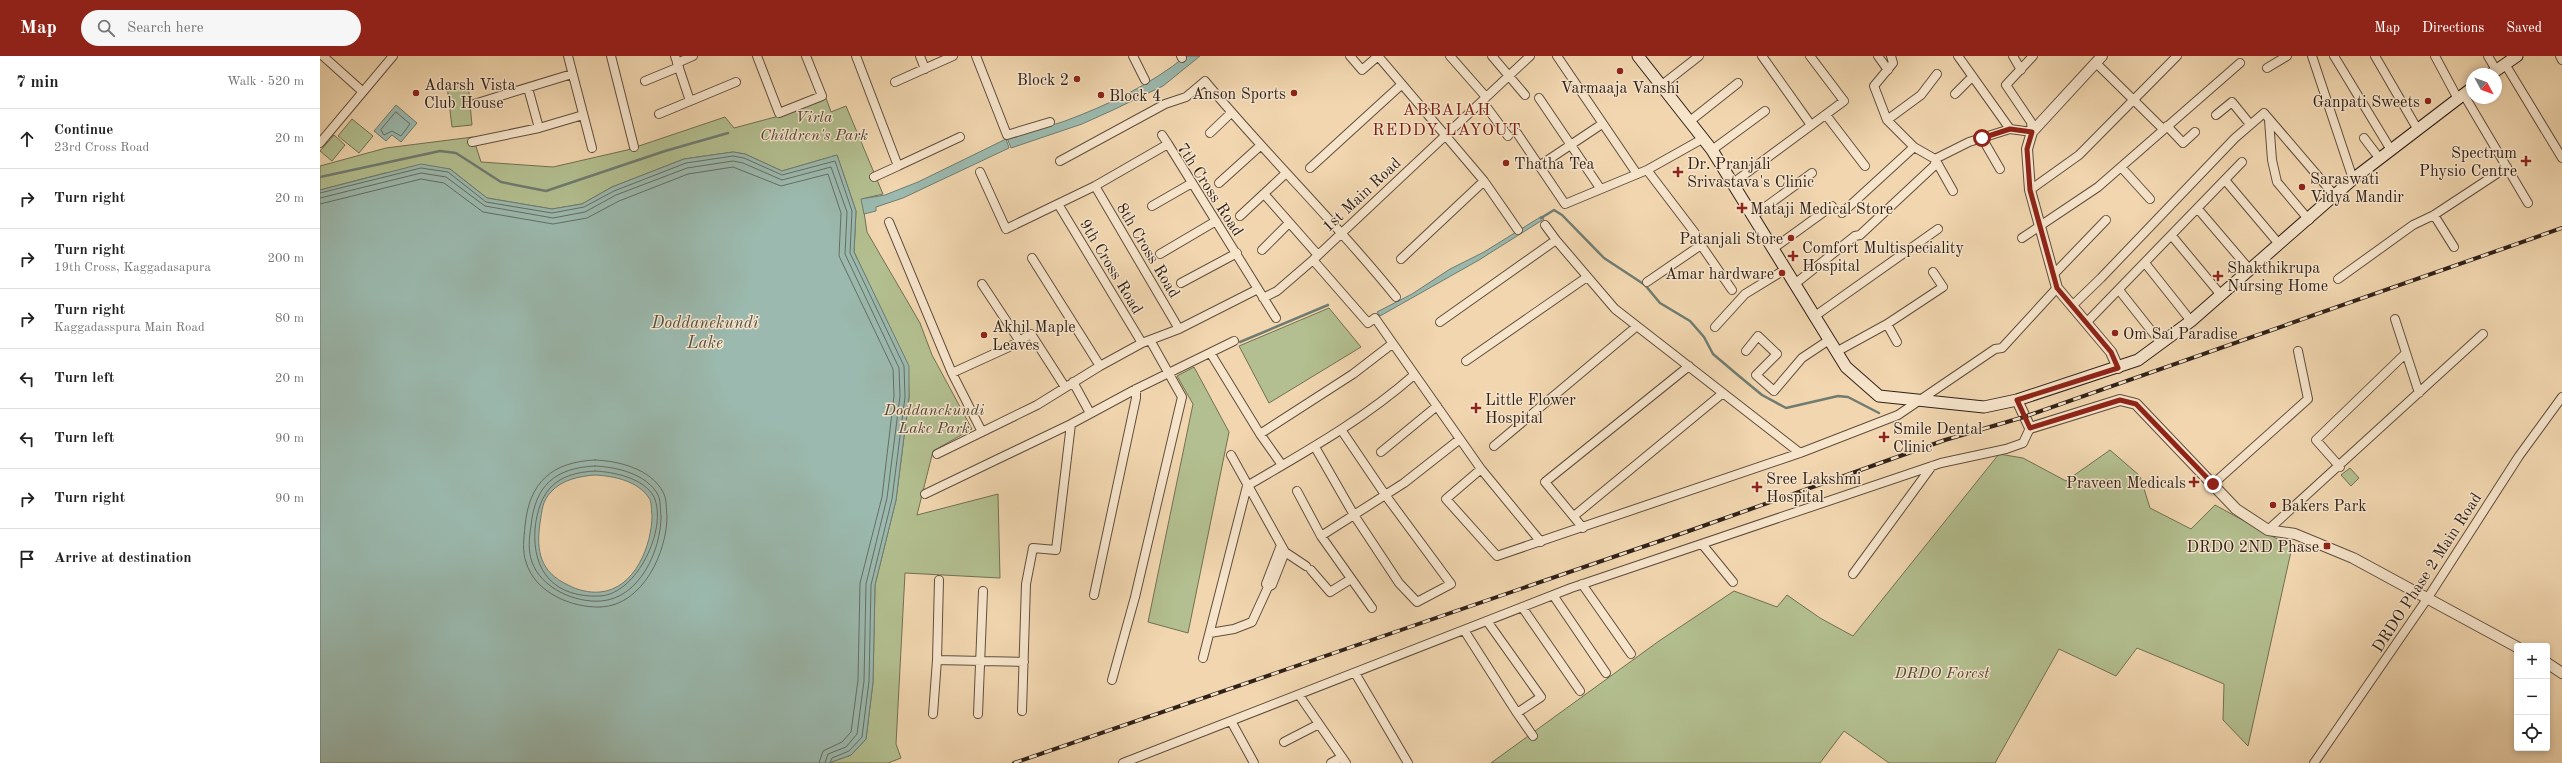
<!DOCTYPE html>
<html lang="en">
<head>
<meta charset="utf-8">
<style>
  body { margin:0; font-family:"Old Standard TT",serif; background:#f6f6f6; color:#222 }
  .controls { position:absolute; right:12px; bottom:12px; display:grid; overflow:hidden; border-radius:4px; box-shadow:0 2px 6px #0003 }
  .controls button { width:36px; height:36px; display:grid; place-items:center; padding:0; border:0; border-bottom:1px solid #e0e0e0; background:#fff; color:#222; font:20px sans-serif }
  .compass { position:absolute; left:2146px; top:12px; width:36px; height:36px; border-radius:50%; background:#fff; box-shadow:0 2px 6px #0003; rotate:131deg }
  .stop { position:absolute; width:12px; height:12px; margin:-9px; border:3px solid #8f2418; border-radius:50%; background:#fff }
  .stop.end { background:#8f2418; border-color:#fff; box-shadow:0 1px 4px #0008 }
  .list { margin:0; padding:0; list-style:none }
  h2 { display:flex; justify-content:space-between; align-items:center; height:52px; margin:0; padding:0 16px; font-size:17px }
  h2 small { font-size:13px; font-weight:400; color:#767676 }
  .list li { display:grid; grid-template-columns:26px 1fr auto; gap:12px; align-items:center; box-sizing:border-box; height:60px; padding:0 16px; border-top:1px solid #e0e0e0 }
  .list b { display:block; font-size:15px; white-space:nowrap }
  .list p { margin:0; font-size:13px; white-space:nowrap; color:#767676 }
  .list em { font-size:13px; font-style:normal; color:#767676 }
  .icon { flex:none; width:22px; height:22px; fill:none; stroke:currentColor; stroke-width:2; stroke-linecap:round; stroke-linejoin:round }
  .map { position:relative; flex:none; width:2242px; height:707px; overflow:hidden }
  header { display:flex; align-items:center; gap:24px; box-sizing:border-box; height:56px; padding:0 20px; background:#8f2418; color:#fff }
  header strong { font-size:19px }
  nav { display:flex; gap:22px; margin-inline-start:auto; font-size:14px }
  .search { width:280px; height:36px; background:#f6f6f6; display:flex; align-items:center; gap:10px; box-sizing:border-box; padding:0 14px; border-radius:22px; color:#767676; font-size:15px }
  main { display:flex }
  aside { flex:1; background:#fff }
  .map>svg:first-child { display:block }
</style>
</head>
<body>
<header>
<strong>Map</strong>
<div class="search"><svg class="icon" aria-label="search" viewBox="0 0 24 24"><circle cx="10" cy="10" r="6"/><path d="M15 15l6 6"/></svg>Search here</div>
<nav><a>Map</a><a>Directions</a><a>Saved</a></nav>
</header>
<main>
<aside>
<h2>7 min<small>Walk · 520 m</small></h2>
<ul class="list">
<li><svg class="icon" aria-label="ahead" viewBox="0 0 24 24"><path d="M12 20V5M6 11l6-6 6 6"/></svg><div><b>Continue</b><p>23rd Cross Road</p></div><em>20 m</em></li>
<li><svg class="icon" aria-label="right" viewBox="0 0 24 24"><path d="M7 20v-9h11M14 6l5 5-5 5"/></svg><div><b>Turn right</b></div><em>20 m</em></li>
<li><svg class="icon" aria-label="right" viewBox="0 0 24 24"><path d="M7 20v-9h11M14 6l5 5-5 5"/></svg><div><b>Turn right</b><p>19th Cross, Kaggadasapura</p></div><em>200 m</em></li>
<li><svg class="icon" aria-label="right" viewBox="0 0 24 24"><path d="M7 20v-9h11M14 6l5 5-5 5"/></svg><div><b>Turn right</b><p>Kaggadasspura Main Road</p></div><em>80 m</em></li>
<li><svg class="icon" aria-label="left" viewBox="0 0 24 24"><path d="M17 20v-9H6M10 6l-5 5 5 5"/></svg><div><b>Turn left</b></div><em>20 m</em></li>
<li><svg class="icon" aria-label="left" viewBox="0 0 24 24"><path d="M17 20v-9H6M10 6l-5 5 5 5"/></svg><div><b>Turn left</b></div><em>90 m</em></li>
<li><svg class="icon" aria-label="right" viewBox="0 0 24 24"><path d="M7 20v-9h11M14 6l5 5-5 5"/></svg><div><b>Turn right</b></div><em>90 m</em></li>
<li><svg class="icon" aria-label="arrive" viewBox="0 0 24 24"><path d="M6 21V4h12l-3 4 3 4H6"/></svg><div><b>Arrive at destination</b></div></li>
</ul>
</aside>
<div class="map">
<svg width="2242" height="707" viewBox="0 0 2242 707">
  <rect width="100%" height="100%" fill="#f1d6af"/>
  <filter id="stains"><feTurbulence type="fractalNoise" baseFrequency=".005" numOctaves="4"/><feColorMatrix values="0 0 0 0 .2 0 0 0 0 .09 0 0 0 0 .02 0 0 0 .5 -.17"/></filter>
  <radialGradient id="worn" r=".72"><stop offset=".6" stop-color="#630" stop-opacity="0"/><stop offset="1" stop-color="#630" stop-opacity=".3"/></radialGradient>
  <!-- green -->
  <path fill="#b3bf90" stroke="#727054" d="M148,27l4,42 -20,2 -5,-41z
    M506,42l5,14 15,-6 37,88 -21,5 5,33 53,91 12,32 40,74 -39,22 -16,64 81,-21 2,84 -95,-5 -9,171 5,14 -13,5h-59l22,-8 15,-16 7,-57 2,-97 21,-85 13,-103 -1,-31 -54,-114 2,-41 -19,-56 -55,16 -37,-17 -12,-2 -49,7 -72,28 -30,17 -30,5 -65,-11 -37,-29 -65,4 -65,17v-24l66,-18 87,-11 8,25 72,5 74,-17 98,-33 9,11 45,-12z
    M32,63l21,17 -14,17 -21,-17z
    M14,79l11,10 -13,16 -12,-10z
    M1009,252l32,39 -92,56 -30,-57z
    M874,311l35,65 -41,201 -40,-11 45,-218 -16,-28z
    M1790,394l30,26 10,32 41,21 24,-24 77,42 -44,199 -25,-26 1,-36 -87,-36 -21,28 -57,-27 -64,114h-106l-45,-32 -24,32h-329l168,-122 75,-50 43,16 10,-12 33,23 33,18 146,-182 24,4 43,23z
    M2030,412l9,10 -8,8 -10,-11z"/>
  <!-- water -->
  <path fill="#9bb9ae" stroke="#707c72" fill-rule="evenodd" d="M866,0h14l-37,30 -50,24 -31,14 -71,24 -4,-10c19,-7 39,-10 58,-17 43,-16 85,-36 121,-65z
    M76,49l21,18 -16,19 -9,-7 -6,6 -12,-10z
    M686,83l3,9 -106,50 -27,9v4l-12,3 -3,-15 24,-4 33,-13z
    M413,96l12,2 37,17 55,-16 19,56 -2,41 55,114v31l-13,103 -21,85 -2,97 -7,57 -15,16 -22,8h-509v-573l101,-26 29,5 37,29 65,11 30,-5 30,-17 72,-28zM275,419c19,1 43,6 54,23 3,4 2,12 3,17 0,30 -17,74 -52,77 -11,1 -23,-2 -32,-7 -28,-13 -32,-34 -28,-62 2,-12 2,-22 11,-31 10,-12 29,-16 44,-17z
    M1222,160l2,3 -65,41 -99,56 -3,-4 35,-18 38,-25 34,-17z"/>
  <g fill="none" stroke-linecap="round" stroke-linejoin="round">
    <!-- shore -->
    <path stroke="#666d64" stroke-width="1" d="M76,56l14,12 -9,12 -9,-5 -8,4 -3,-5z
      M0,137l101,-25 27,4 38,30 66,11 32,-6 30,-16 72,-28 47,-7 11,2 38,17 53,-14 17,50 -2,42 54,113 1,31 -13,102 -21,86 -2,96 -7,56 -13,14 -17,7 -2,5
      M0,142l101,-25 25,4 39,29 68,12 32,-6 31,-17 71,-27 46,-7 10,2 39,17 49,-13 16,45 -2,42 54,114 1,28 -13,102 -21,86 -2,97 -7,53 -11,13 -18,7 -3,9
      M0,148l101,-25 23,4 39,29 70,12 34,-6 32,-17 69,-27 45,-7 48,19 47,-12 13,39 -2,43 54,113 1,27 -12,101 -22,86 -2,97 -7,52 -9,10 -19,9 -4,12
      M275,404c24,1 56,9 68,32 4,7 3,17 4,24 0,36 -24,89 -66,91 -29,1 -66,-14 -75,-45 -4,-11 -2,-24 -1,-36 4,-43 26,-64 70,-66z
      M275,410c22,1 52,8 63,29 3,6 2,15 3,21 0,34 -21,82 -60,85 -26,2 -60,-13 -69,-39 -4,-11 -3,-24 -1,-36 4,-40 23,-58 64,-60z
      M275,415c19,1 49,7 59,26 14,31 -17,97 -54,99 -45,2 -68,-24 -65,-67 4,-39 21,-56 60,-58z"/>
    <!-- stream -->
    <path stroke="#707c72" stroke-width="2.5" d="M0,121l120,-26 16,2 45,29 45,9 119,-40 63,-18
      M1221,162l13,-8 8,5 42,43 41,27 15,18 30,18 14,16 9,17 26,22 23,19 24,13 52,-12 10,1 31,16
      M920,286l88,-37"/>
    <!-- minor casing -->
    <g stroke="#604e3e" stroke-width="10">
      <path id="minor" d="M3,0l39,35
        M248,0l24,92
        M291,0l23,91
        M355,0l15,45
        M437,0l22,57 43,-17 -16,-40
        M536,0l42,110 62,-29
        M600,0l5,13
        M656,0l31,79 43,-13
        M813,0l12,24
        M861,0l1,2
        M1030,0l12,14 16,-14 106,125 34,49
        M1130,0l36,41
        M1172,0l33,39
        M1237,0l80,118
        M1442,0l49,69
        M1558,0l10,14
        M1571,0l2,7 -19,23 13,34 27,27 21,12 18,32
        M1638,0l52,73 22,3 -1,-10 -25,-37 27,-29
        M1693,0l8,14
        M1992,0l41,123
        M2014,0l57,94
        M2055,0l43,74
        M2115,0l23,43
        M2168,0l8,14
        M2240,0l2,4
        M357,7l16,-7
        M1776,7l67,66
        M2185,8l57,94
        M1947,12l20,-12
        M325,25l34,-14
        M575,26l58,-26
        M1342,29l37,-29
        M208,32l11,40
        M1635,38l17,-17
        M2144,39l64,108
        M1219,42l61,90
        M1162,45l26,35
        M154,48l98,-30
        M339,58l77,-32
        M1506,59l39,51
        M1896,59l16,-13 17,21
        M1567,64l34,-25 16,-21
        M1949,64l3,40 5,22 32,38
        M1370,65l48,-38
        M1847,70l16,17 12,-11
        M890,77l21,-20
        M1197,77l48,71 82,-34 57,-32
        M842,79l6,9
        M1662,82l18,31
        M2044,82l16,21
        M152,86l67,-14 44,-13
        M0,87l73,-87
        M1392,94l53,-39
        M740,105l105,-57 21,-7 19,-16c61,74 131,141 191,216
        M1219,110l63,-42
        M1801,111l29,32
        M990,112l91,-83
        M1327,114l51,67 3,8 31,45
        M660,116l26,57 89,-43 73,-42 108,174
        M554,121l24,-11
        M1905,124l54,64
        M899,127l41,-37
        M1413,127l111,-82 -34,-45
        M775,130l84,143
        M1710,134l49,-35 98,-99
        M945,139l52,59
        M738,148l84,139
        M832,150l40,-23
        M1878,153l52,61
        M1522,157l72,-66
        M2114,159l20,32
        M920,160l45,-42
        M1433,160l59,-43
        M569,166l63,151 30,59
        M1225,169l11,15
        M1852,180l49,59
        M1702,182l76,-51 142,-124
        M1454,192l58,-42
        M942,194l27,-27
        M840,198l56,-33
        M712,202l68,108
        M1081,203l83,-78
        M993,204l55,63 7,-5 106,151 60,73
        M1825,207l46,58
        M1734,218l52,-54
        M2018,223l75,-54 21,-10 73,-48
        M1327,226l54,-37
        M861,227l56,-30
        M1476,227l59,-47 5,-1 75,-70v-6l34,-17 41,-13
        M662,228l37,56
        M1799,234l42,53
        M943,242l14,-7 36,-31 217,-204
        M1753,249l28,-27 134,-140 29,-25 71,83
        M1495,260l123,-87
        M2075,263l24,74
        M1120,266l116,-82 59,69 185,144
        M1767,266l155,-160
        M1567,268l10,18
        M1395,271l30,-33 41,-25
        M1426,295l12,-15 19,18 -21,21 18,16 28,-33 27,-18
        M1516,296l51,-28 56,-37 -10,-15
        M891,298l49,80 22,31
        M1146,305l121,-84
        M632,317l57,-26 22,-13 34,53
        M753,326l17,31
        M940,378l93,-60 39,-30
        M1174,390l143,-120
        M995,391l39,68 45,68 18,19 34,-18 -65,-88 -44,-65
        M1061,396l56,-46
        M617,398l100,-49 63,-39 42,-23 37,-14 79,-40
        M911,399l54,97 21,14
        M2020,411l-24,-27 89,-86
        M1161,413l-35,30 51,57 303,-103 98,-38 97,-66 7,-1 55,-60
        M1893,428l95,-85 -10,-48
        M977,435l24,45 51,72
        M605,438l146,-70
        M1254,460l149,-123
        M1263,472l-38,-46 144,-116
        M1948,474l215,-196
        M1001,480l83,-53 56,-44
        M1382,488l31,38
        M991,514l19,22 21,-13
        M1533,518l79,-108
        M1262,528l49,70
        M948,531l-2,-3 15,-39
        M774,539l42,-197v-9
        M1233,539l53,78
        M1202,551l58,84
        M1167,565l54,76 -24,16 16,23
        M1144,574l53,83
        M890,577l24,-4 18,-7 16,-35 4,-2 13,-33
        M883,602l44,-172c58,-34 116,-66 167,-111
        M617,604l2,-80
        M1035,617l53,90
        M792,624l23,-83 47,-200 -32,-57
        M979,639l47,68
        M702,655l4,-127 7,-36 23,2 15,-126 65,-35 98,-48
        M613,658l4,-54 87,2
        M658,658l5,-123
        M911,665l23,42
        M964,686l35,-18
        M803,707l448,-175 370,-125 65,-14 17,-6 7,-15
        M1011,707l11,-6
        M1994,707l113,-164 92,-143 43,-59"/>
    </g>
    <!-- tertiary casing -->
    <g stroke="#604e3e" stroke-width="12">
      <path id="tertiary" d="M1782,0l-70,76 -5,17 3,41 27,98 54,64 7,16
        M1697,344l13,28 90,-28 16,4 100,105 32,21 27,4 58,24 164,89
        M2227,607l15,10"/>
    </g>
    <!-- secondary casing -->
    <g stroke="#302119" stroke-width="13">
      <path id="secondary" d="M1318,0l74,94 134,217 33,29 105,11 33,-7 121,-40 53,-39 162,-142 119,-91
        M2171,18l26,-18"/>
    </g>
    <!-- minor -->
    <use href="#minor" stroke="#f6e4cb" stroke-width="8"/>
    <!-- tertiary -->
    <use href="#tertiary" stroke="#f6e4cb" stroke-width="10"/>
    <!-- secondary -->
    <use href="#secondary" stroke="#f6e4cb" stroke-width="11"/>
    <!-- rail casing -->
    <g stroke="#302119" stroke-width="4">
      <path id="rail" d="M694,707l672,-231 259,-92 79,-23 538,-189"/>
    </g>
    <!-- rail -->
    <use href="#rail" stroke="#f6e4cb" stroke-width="2.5" stroke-dasharray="8" stroke-linecap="butt"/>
  </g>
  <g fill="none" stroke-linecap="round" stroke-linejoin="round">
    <!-- route -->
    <path stroke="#8f2418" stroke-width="5" d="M1662,82l28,-9 22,3 -5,17 3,41 27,98 54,64 7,16 -101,32 13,28 90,-28 16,4 77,80"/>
  </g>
  <!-- markers -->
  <g fill="#8f2418" stroke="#f6e4cb" stroke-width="1.5">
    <circle cx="1300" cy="15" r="4"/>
    <circle cx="757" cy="23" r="4"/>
    <circle cx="96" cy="37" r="4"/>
    <circle cx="974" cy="37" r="4"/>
    <circle cx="781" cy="39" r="4"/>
    <circle cx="2108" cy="45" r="4"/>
    <path d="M2204 99h4v4h4v4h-4v4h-4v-4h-4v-4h4z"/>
    <circle cx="1186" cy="107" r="4"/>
    <path d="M1356 110h4v4h4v4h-4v4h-4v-4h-4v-4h4z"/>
    <circle cx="1982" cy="131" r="4"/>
    <path d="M1420 146h4v4h4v4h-4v4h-4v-4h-4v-4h4z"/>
    <circle cx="1471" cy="182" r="4"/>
    <path d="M1471 194h4v4h4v4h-4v4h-4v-4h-4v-4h4z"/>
    <circle cx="1462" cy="217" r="4"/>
    <path d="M1896 214h4v4h4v4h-4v4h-4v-4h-4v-4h4z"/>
    <circle cx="1795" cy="277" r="4"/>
    <circle cx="664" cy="279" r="4"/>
    <path d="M1154 346h4v4h4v4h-4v4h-4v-4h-4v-4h4z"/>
    <path d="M1562 375h4v4h4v4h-4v4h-4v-4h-4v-4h4z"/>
    <path d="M1872 420h4v4h4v4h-4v4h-4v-4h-4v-4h4z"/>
    <path d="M1435 425h4v4h4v4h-4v4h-4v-4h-4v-4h4z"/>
    <circle cx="1953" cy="449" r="4"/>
    <rect x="2003" y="486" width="8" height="8" rx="2"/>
  </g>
  <g text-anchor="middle" stroke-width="3" stroke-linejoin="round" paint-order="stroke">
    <!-- poi labels -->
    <g font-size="16" fill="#302119" stroke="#f6e4cb" text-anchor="start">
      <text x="749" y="29" text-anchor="end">Block 2</text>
      <text x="104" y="34">Adarsh Vista<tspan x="104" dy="18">Club House</tspan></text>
      <text x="1300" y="37" text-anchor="middle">Varmaaja Vanshi</text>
      <text x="966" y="43" text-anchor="end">Anson Sports</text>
      <text x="789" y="45">Block 4</text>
      <text x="2100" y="51" text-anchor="end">Ganpati Sweets</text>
      <text x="2197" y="102" text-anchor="end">Spectrum<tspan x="2197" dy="18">Physio Centre</tspan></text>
      <text x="1194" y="113">Thatha Tea</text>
      <text x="1367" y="113">Dr. Pranjali<tspan x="1367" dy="18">Srivastava's Clinic</tspan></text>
      <text x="1990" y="128">Saraswati<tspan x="1990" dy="18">Vidya Mandir</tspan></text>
      <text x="1430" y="158">Mataji Medical Store</text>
      <text x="1463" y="188" text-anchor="end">Patanjali Store</text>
      <text x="1482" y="197">Comfort Multispeciality<tspan x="1482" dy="18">Hospital</tspan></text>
      <text x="1907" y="217">Shakthikrupa<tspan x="1907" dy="18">Nursing Home</tspan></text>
      <text x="1454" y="223" text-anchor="end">Amar hardware</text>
      <text x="672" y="276">Akhil Maple<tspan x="672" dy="18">Leaves</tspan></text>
      <text x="1803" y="283">Om Sai Paradise</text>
      <text x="1165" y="349">Little Flower<tspan x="1165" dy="18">Hospital</tspan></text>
      <text x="1573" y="378">Smile Dental<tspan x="1573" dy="18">Clinic</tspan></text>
      <text x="1446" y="428">Sree Lakshmi<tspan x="1446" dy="18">Hospital</tspan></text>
      <text x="1866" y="432" text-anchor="end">Praveen Medicals</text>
      <text x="1961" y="455">Bakers Park</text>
      <text x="1999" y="496" text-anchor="end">DRDO 2ND Phase</text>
    </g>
    <!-- park labels -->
    <g font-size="16" font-style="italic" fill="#514837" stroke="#f6e4cb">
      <text x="494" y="66">Virla<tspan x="494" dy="18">Children's Park</tspan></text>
      <text x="614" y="359">Doddanekundi<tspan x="614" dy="18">Lake Park</tspan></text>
      <text x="1622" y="622">DRDO Forest</text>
    </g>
    <!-- street labels -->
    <g font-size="16" fill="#302119" stroke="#f6e4cb">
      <text transform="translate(891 133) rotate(57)" y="6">7th Cross Road</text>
      <text transform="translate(1041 138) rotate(-43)" y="6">1st Main Road</text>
      <text transform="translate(829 194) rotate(59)" y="6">8th Cross Road</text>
      <text transform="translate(792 210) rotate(59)" y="6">9th Cross Road</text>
      <text transform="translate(2106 516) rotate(-57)" y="6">DRDO Phase 2 Main Road</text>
    </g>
    <!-- neighbourhood labels -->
    <g font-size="17" letter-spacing="1" fill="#7a1f14" stroke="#f6e4cb">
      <text x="1127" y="59">ABBAIAH<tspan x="1127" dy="20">REDDY LAYOUT</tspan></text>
    </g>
    <!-- water labels -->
    <g font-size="17" font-style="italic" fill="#504f46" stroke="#f6e4cb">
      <text x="385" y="272">Doddanekundi<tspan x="385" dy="20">Lake</tspan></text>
    </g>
  </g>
  <rect width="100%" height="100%" filter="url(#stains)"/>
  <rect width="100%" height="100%" fill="url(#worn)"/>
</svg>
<div class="controls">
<button>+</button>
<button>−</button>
<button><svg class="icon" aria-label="locate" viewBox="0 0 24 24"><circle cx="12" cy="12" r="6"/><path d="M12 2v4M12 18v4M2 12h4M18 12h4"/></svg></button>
</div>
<svg class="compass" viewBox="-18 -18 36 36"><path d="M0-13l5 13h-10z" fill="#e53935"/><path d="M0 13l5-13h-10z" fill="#767676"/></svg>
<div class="stop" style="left:1662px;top:82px"></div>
<div class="stop end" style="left:1893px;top:428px"></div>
</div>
</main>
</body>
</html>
